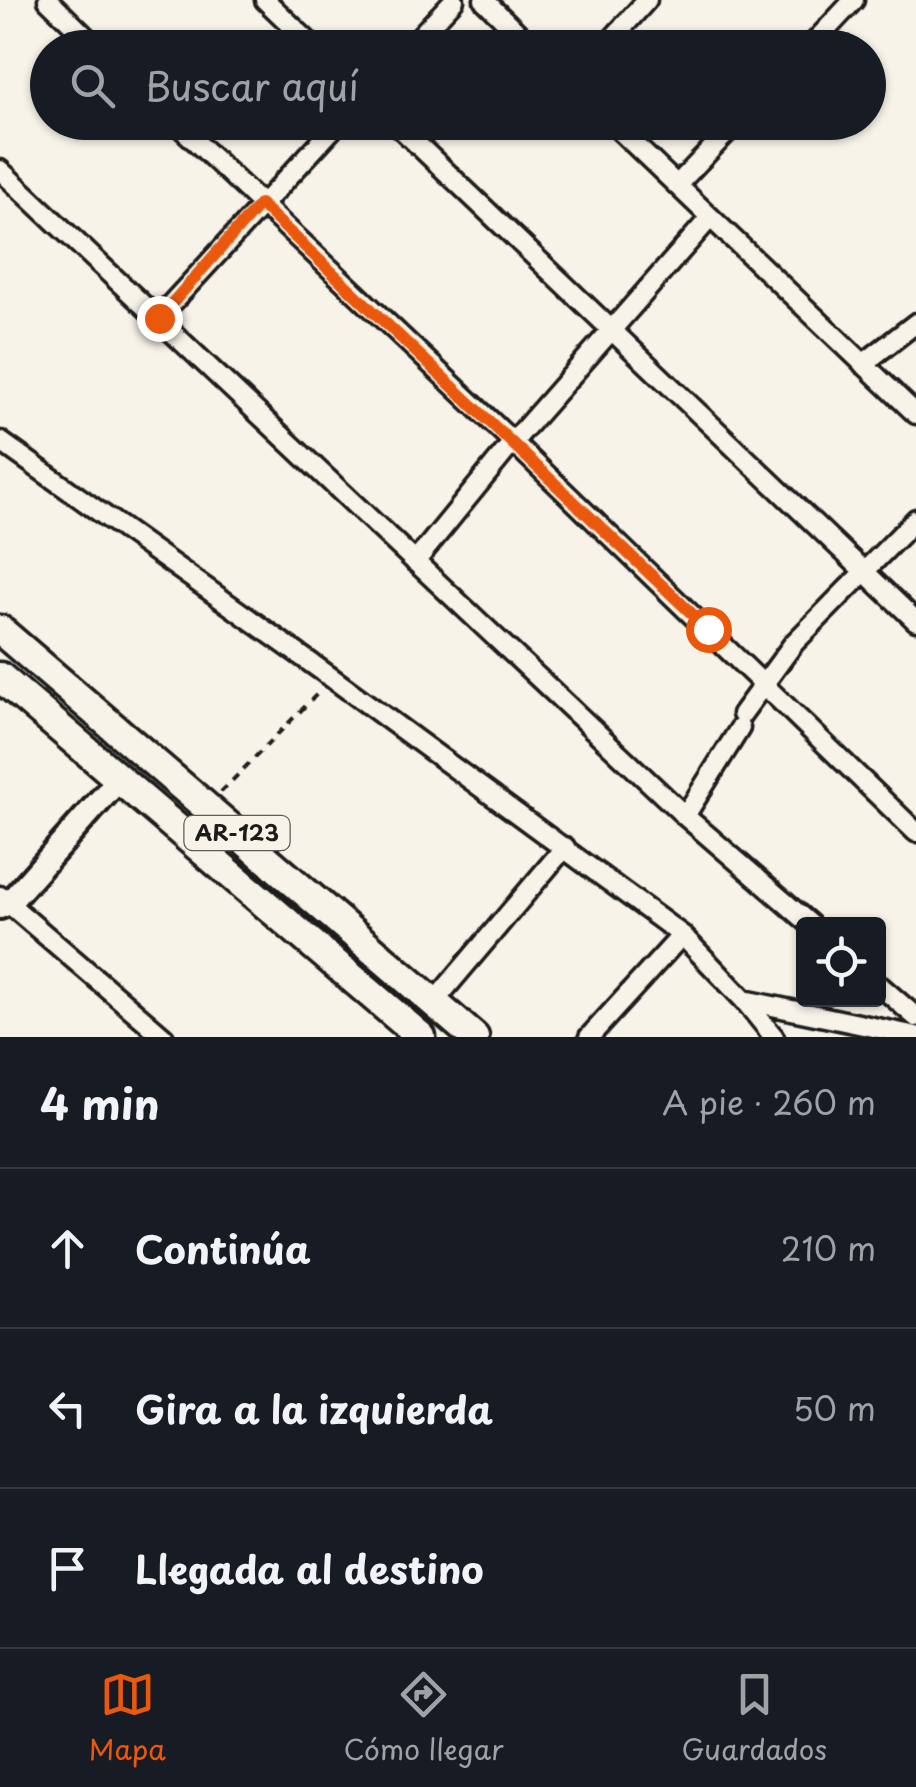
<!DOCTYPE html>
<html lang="es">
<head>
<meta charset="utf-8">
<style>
  body { margin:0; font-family:"Playpen Sans",sans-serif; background:#20242c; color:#f1f3f6 }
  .controls { position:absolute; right:30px; bottom:30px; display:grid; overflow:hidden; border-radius:10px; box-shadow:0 2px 8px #0004 }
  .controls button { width:90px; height:90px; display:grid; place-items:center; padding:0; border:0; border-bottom:2px solid #363941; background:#171b24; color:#f1f3f6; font:50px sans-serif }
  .stop { position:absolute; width:30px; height:30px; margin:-22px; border:8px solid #ea580c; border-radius:50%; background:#fff }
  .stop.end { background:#ea580c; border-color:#fff; box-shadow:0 2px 10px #0008 }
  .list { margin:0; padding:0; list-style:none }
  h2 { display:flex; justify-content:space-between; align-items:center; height:130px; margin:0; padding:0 40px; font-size:42px }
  h2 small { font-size:32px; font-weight:400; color:#9ea1a6 }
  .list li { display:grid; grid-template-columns:65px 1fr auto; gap:30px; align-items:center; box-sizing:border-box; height:160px; padding:0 40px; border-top:2px solid #363941 }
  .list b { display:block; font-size:38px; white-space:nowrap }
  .list em { font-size:32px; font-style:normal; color:#9ea1a6 }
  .icon { flex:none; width:55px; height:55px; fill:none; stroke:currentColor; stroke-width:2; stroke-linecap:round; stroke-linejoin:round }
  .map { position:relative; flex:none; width:916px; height:1037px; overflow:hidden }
  .search { position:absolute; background:#171b24; box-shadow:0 2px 8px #0004; left:30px; right:30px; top:30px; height:110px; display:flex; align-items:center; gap:25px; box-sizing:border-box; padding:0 35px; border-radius:55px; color:#9ea1a6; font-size:38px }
  .sheet { height:610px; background:#171b24 }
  nav { display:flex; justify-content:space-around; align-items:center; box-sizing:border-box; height:140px; border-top:2px solid #363941; background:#171b24; font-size:28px; color:#9ea1a6 }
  nav a { display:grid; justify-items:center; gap:5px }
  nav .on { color:#ea580c }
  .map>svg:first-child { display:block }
</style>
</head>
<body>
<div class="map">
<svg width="916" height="1037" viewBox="0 0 916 1037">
  <rect width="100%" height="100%" fill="#f7f3e8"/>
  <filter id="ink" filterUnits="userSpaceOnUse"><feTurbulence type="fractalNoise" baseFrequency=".01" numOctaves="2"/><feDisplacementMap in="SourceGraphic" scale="20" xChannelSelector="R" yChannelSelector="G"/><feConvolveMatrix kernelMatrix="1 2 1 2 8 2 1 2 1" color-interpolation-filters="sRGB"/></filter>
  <g filter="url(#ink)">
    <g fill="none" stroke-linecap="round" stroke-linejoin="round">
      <!-- minor casing -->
      <g stroke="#1c1c1c" stroke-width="25">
        <path id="minor" d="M48,0l49,48
          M265,0l50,48
          M484,0l49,48
          M409,48l45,-48
          M604,48l43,-48
          M809,48l45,-48
          M175,122l338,320 403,390
          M394,122l522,499
          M611,122l305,292
          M0,170l685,646 125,108
          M678,184l59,-62
          M159,317l180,-195
          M863,364l53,-41
          M0,441l332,237 350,257 62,65 30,37
          M415,562l98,-120 196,-223
          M742,714l52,-71 122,-124
          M685,816l55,-88
          M0,896l164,141
          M878,984l38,33
          M744,1000l172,36
          M434,1002l131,-155
          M589,1037l93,-102"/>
      </g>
      <!-- tertiary casing -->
      <g stroke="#1c1c1c" stroke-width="30">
        <path id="tertiary" d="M0,907l9,-4 110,-124"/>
      </g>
      <!-- primary casing -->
      <g stroke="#1c1c1c" stroke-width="35">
        <path id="primary" d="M0,630l474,407
          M0,677l421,360"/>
      </g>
      <!-- path -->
      <path stroke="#1c1c1c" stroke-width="4" stroke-dasharray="8 8" stroke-linecap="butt" d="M221,792l98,-100"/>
      <!-- minor -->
      <use href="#minor" stroke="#f7f3e8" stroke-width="18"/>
      <!-- tertiary -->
      <use href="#tertiary" stroke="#f7f3e8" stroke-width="22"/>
      <!-- primary -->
      <use href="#primary" stroke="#f7f3e8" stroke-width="28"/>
    </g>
  </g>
  <g fill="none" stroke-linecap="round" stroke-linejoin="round" filter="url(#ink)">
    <!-- route -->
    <path stroke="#ea580c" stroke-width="12" d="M159,318l101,-114 448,425"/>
  </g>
  <g text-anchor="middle" stroke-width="10" stroke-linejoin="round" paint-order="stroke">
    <!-- shield labels -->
    <rect fill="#f7f3e8" stroke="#5e5c59" stroke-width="2.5" x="184.5" y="816" width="105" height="34" rx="8"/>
    <g font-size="22" font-weight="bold" fill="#1c1c1c">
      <text x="237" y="841">AR-123</text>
    </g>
  </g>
</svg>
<div class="controls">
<button><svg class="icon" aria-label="locate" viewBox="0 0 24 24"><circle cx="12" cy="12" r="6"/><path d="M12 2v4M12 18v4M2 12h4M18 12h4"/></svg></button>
</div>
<div class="stop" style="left:708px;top:629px"></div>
<div class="stop end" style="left:159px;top:318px"></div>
<div class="search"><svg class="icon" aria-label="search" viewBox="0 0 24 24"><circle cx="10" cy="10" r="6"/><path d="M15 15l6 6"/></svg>Buscar aquí</div>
</div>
<section class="sheet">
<h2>4 min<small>A pie · 260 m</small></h2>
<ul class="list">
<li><svg class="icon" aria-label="ahead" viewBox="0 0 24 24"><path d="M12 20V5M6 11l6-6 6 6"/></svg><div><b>Continúa</b></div><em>210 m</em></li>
<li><svg class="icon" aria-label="left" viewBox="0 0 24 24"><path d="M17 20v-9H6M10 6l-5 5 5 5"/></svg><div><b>Gira a la izquierda</b></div><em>50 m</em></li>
<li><svg class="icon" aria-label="arrive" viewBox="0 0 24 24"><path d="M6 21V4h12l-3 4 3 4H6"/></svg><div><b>Llegada al destino</b></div></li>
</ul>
</section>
<nav>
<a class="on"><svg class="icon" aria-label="map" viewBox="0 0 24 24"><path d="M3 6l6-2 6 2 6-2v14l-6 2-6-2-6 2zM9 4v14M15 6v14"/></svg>Mapa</a>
<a><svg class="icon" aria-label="directions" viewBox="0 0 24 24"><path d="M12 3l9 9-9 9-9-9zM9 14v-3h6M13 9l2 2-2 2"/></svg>Cómo llegar</a>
<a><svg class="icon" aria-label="saved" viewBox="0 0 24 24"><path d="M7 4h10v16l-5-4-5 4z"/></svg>Guardados</a>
</nav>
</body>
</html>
